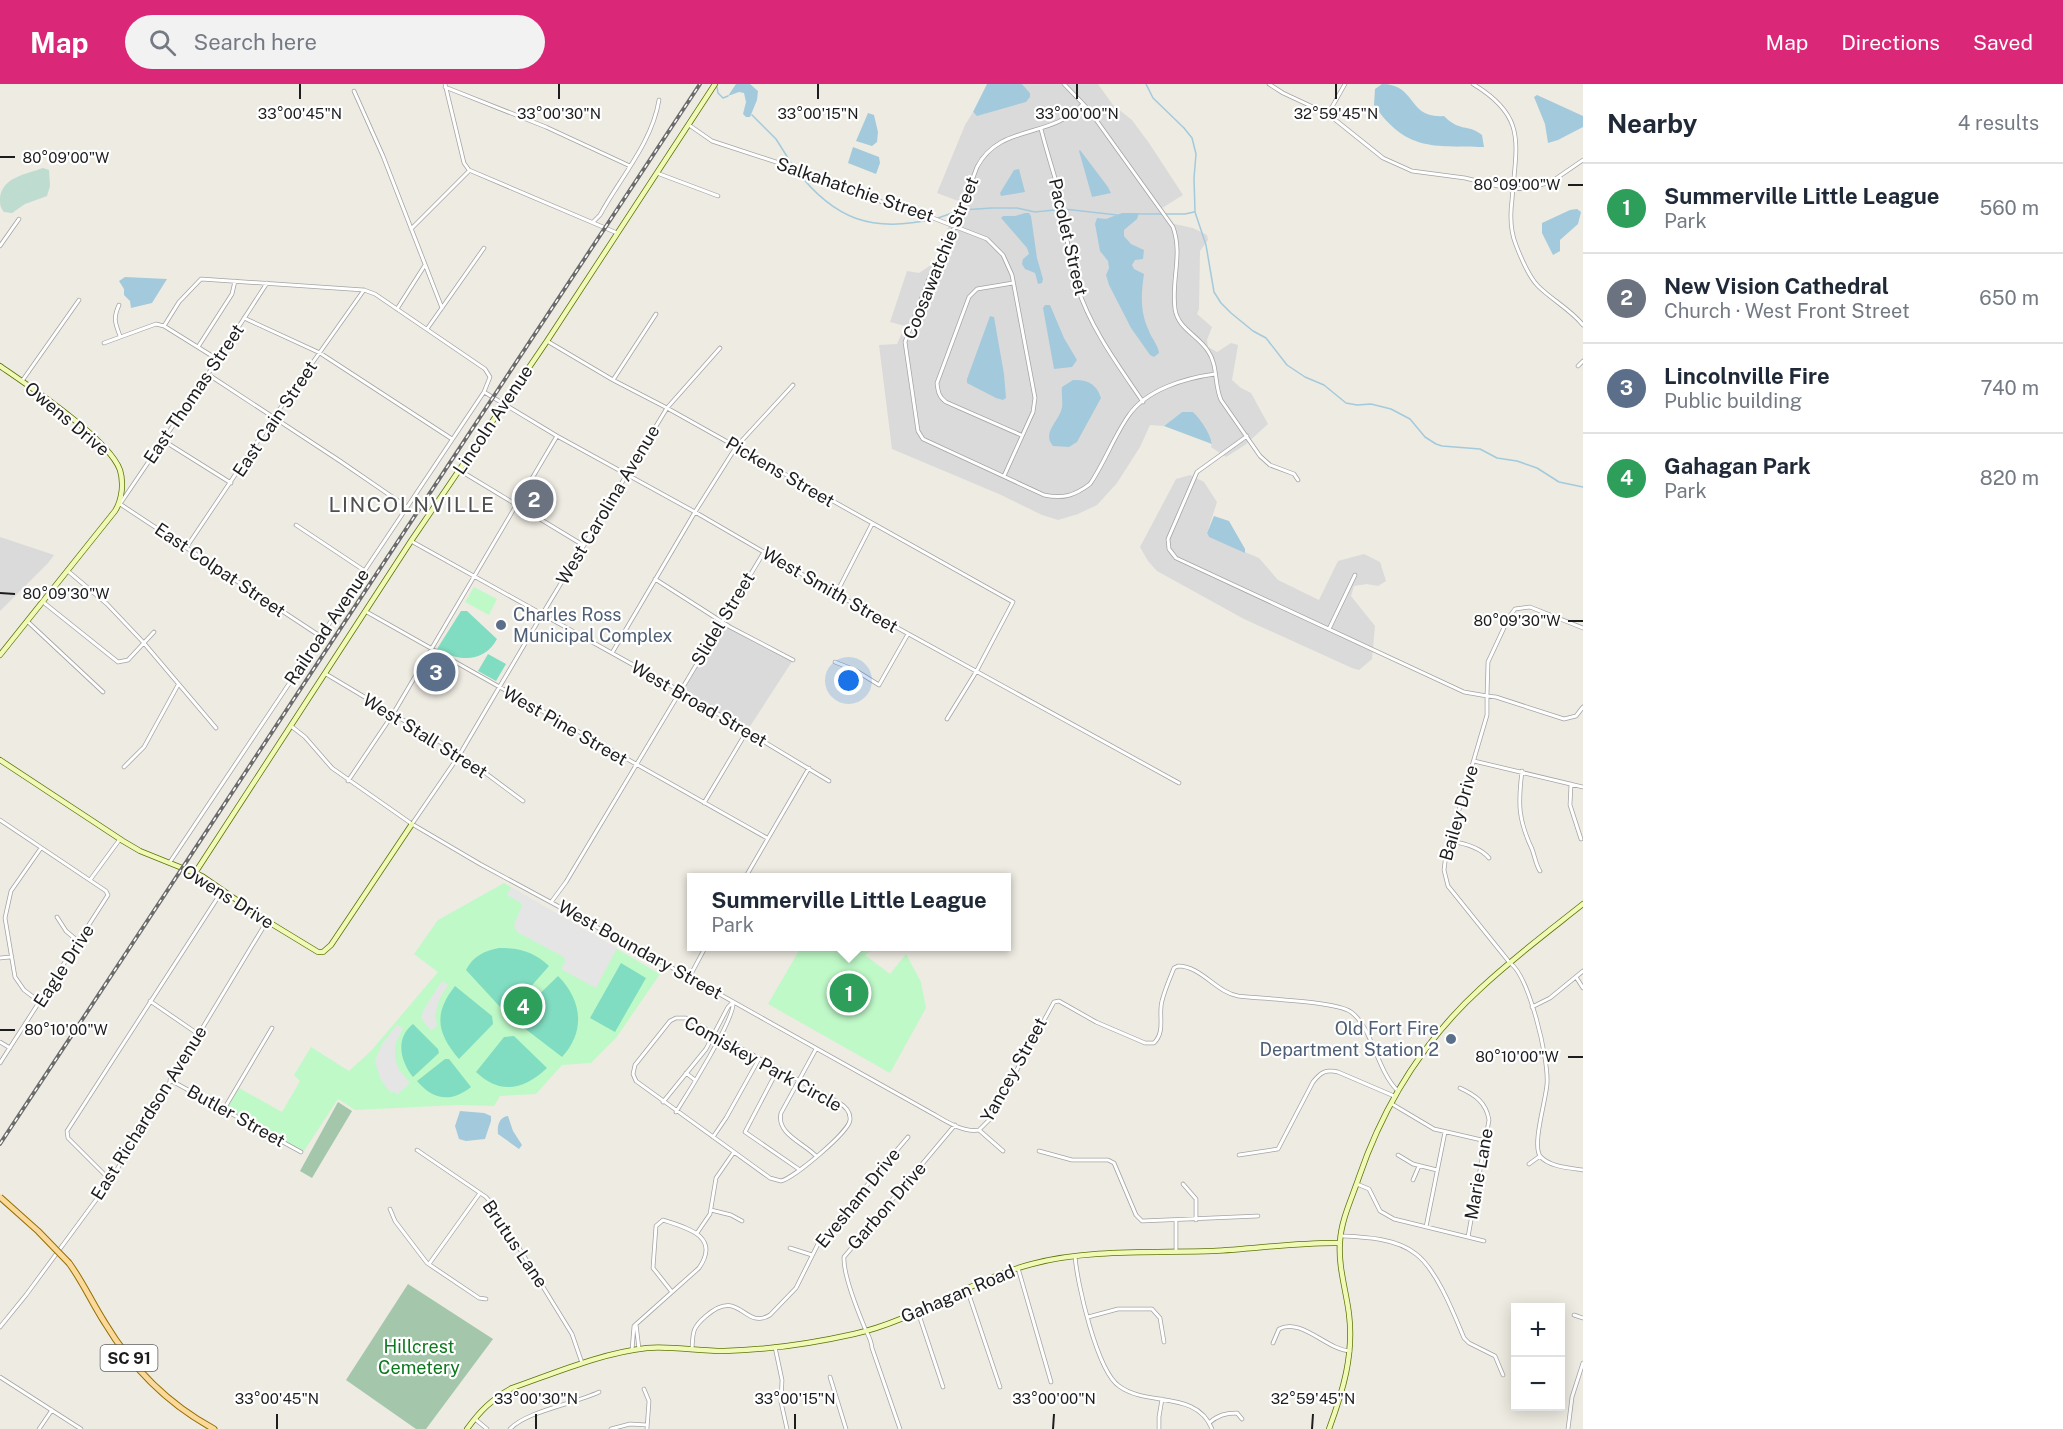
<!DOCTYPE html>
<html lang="en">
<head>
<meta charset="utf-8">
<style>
  body { margin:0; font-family:"Public Sans",sans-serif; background:#f2f2f3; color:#1f2937 }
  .controls { position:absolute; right:18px; bottom:18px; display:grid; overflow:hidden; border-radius:0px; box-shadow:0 3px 15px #0003 }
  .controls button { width:54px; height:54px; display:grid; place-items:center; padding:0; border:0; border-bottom:2px solid #e0e1e3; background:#fff; color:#1f2937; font:30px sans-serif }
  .you { position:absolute; left:849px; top:597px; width:21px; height:21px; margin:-15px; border:4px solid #fff; border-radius:50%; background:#1a73e8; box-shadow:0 0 0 9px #1a73e833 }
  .badge { display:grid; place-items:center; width:39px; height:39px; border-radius:50%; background:#db2777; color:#fff; font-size:20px; font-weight:700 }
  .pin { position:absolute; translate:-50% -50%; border:3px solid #fff; box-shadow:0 2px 6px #0006 }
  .popup { position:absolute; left:687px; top:789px; width:324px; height:78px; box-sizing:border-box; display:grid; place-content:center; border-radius:0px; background:#fff; filter:drop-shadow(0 2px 4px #0005); font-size:20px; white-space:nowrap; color:#747a83 }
  .popup b { font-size:22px; color:#1f2937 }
  .popup::after { content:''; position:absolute; left:50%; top:100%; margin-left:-12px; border:12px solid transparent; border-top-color:#fff }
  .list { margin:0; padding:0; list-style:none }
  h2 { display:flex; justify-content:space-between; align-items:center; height:78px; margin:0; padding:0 24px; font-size:26px }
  h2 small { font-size:20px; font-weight:400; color:#747a83 }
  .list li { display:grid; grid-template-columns:39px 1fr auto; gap:18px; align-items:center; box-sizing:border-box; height:90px; padding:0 24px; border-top:2px solid #e0e1e3 }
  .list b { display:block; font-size:22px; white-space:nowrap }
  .list p { margin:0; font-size:20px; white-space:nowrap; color:#747a83 }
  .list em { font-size:20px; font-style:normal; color:#747a83 }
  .icon { flex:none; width:33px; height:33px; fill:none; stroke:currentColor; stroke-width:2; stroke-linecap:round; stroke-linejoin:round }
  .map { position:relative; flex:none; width:1583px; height:1345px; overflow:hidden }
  header { display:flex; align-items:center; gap:36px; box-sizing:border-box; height:84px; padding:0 30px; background:#db2777; color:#fff }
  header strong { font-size:28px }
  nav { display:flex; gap:33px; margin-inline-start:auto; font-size:21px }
  .search { width:420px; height:54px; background:#f2f2f3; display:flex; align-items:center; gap:15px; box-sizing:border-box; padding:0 21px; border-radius:33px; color:#747a83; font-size:22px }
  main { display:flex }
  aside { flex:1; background:#fff }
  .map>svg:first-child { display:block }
</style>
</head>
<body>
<header>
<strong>Map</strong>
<div class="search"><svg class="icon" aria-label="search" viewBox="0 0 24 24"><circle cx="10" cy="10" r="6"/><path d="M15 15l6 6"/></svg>Search here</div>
<nav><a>Map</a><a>Directions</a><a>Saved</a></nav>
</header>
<main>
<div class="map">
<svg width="1583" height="1345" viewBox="0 0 1583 1345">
  <rect width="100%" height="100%" fill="#eeebe2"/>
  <!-- residential -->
  <path fill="#dbdada" d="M1022,0h76l15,21 19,15 17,23 34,52 -21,13 12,16 19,4 14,7 1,5 -8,11 -1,58 -2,5 15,13 -5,13 1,7 9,5 14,-9 7,2 -6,35 9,8 10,5 17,31 -23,21 -19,12 -15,-10 1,-5 -3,-6 -16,-24h-11l-18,14 -14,-1 -10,22 -23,36 -20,22 -19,9 -20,6 -16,-5 -43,-21 -107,-45 -13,-104 18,-1 8,-18 -15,-4 17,-51 12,2 12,-8 10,-13 7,-24 13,-26 -24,-9 28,-68 8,-13 1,2 56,-21z
    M1190,391l14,7 13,20 -10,31 2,4 50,21 19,22 41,20 19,-39 26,-7 16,8 6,19 -8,5 -11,-2 -13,2 -3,10 24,30 -3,33 -13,11 -7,-2 -108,-49 -87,-48 -9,-10 -8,-14 36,-68z
    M0,453l54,18 -6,8 -48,48z
    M722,538l71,38 -46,71 -67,-40z"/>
  <!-- wetland -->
  <path fill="#bfdcd1" d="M43,84l6,2 1,16 -3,10 -22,8 -13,9 -8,-1c-4,-5 -4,-8 -4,-14 2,-21 27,-24 43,-30z"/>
  <!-- cemetery -->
  <path fill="#a4c7ac" d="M338,1018l14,9 -40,67 -12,-7z
    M408,1200l85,55 -67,90h-10l-70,-49z"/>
  <!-- park -->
  <path fill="#bff9c8" d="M474,503l23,12 -8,16 -24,-13z
    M504,799l156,91 -44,64 -25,25 -29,2 -26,29 -36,2 -6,10 -36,-1 -103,5 -17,-11 -36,55 -75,-45 12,-21 43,24 18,-31 -6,-6 17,-28 38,24 22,-20 67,-79 -24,-18 24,-34z
    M875,863l1,1 -11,7 25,19 16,-20 15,28 5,26 -36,65 -122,-69 33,-57z"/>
  <!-- pitch -->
  <path fill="#80ddc1" d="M461,527h6l30,28c-13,24 -38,23 -60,10z
    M488,570l18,10 -10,17 -18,-10z
    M499,864c21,0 35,4 50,18l-37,42h-11l-35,-38c7,-14 18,-19 33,-22z
    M621,879l25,15 -31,54 -25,-14z
    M558,892c24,24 28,55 4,81l-43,-33 -1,-9z
    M455,902l37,30 1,8 -34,35c-22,-26 -26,-45 -4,-73z
    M413,940l25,25 1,4 -26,24c-13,-16 -18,-39 0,-53z
    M514,952l33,32c-23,22 -47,27 -71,4l28,-35z
    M445,975h4l22,28c-20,16 -38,13 -54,-6z"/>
  <!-- parking -->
  <path fill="#e5e5e5" d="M511,803l106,61 -21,40 -35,-19 4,-7 -1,-5 -47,-25 -3,-7 8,-19 -1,-3 -14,-8z
    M442,897l6,4 -8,13 -5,16 2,11 -6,6 -10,-13 3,-9z
    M397,941l6,3 -8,16v14l4,12 11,13 -13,12 -3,-4 -3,2 -10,-13 -6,-19 7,-17z"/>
  <!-- water -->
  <path fill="#a3cadc" d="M736,0h14l8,7 -1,9 -7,17h-4l-3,-3 3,-12 -2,-9 -5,-1 -11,4z
    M987,0h35l8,9v4l-4,5 -49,14 -4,-4z
    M1382,0c35,0 25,35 62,32 17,17 23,7 38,19l2,12c-52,-1 -78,4 -110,-42l1,-16z
    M1537,11l46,21v11l-25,13 -10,3 -3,-19 -11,-27z
    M868,29l6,2 4,17 -1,10 -5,4 -16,-5z
    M853,63l26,10 1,6 -4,11 -28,-11z
    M1080,66l28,37 3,6 -19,4 -13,-46z
    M1019,85l6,23 -24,4 -1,-3 14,-23z
    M1577,125l4,3 -3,12 -18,16v11l-7,4 -11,-22v-10l28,-13z
    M1025,129h4l2,3 6,42 6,21 -1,4 -4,1 -3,-11 -10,-4 -3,-5 1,-5 6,-5 -2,-6 -26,-30 2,-2h12z
    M1122,129h17l-2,6 -13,11v6l7,8 13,6 -1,9 -8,1 -3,5 2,4 10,5c-3,21 -4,38 5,57 3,8 9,14 10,22l-5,4 -4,-2 -19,-27 -22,-43 -3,-10 3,-7 -1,-7 -8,-10 -5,-27 2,-6 9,1z
    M125,193l42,2 -15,24 -21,5 -1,-7 -6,-6v-6l-5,-8z
    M1045,221h5l14,33 13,22 -5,7 -18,2 -11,-61z
    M990,232l4,1 10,57 2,24 -3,2 -7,-2 -29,-15v-4z
    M1073,296c14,-1 24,4 28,18l-24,44 -8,5 -16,-1c-12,-14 7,-25 9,-39 1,-7 -1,-13 0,-20z
    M1182,328h11c8,8 17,21 19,32l-48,-18z
    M1214,432l15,5 16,28v4l-36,-16 -2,-4z
    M460,1027l24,2 7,3v5l-6,18 -19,2 -7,-2 -4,-13z
    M508,1032l5,15 9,14 -3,4 -21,-15c-1,-8 1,-17 10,-18z"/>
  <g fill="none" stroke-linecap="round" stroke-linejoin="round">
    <!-- stream -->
    <path stroke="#a3cadc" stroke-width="1.5" d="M1146,0l7,14 31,30 8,10 4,16 -2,24 1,34 11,33 8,47 7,11 10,10 22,18 13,7 21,27 18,12 19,8 22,18 11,2 14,-1 20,5 19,10 15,18 11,7 6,2 38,3 17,9 20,3 20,7 22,14 24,5
      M717,3l1,6 5,5 5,-2
      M752,31l24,24 17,27
      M796,86c39,50 76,63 138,49
      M1139,130h46l9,-2
      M938,134l23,-8 31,-2h25l18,4 29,-3 53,6"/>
    <!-- street casing -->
    <g stroke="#a4a4a4" stroke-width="4.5">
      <path id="street" d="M445,0l19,79 5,7 148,63
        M1064,0l25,26 84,117c10,28 -2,53 2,82 3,20 23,26 33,42 10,14 6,33 13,49l39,56 10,9 24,9 4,6
        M1269,0l14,9 45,21 55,44 29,13 53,7 37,9 24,2 25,-7 32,-22
        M1473,0c55,33 43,60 39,116 -2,15 -2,30 4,45 5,13 12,31 22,41 14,14 32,23 45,39
        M445,3l101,40 84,39
        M354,7l29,65 59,152
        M1083,20c-33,36 -83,19 -106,63l-35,93 -12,16 -25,66 13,89 5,8 121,56c19,4 30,1 46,-11 15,-22 24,-48 39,-69 18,-26 57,-37 86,-41
        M1328,30l17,-30
        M689,41l23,16 125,41 63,28 15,1 72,28 16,16 9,20 23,123 -2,14 -29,64
        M1041,45c6,24 14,47 20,71 6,29 6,58 16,86 14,43 41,79 66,116
        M657,89l61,23
        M593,138l7,-7c20,-37 52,-72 59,-115
        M411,145l58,-58
        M0,162l19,-27
        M267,199l-59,91 -88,130 200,132
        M1013,199l-36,6 -8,8 -32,86c1,9 2,14 9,19l75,33
        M119,221c-6,13 -4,18 1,31
        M397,225l28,-44
        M244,234l76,35 132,86
        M164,242l15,-24 22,-23 163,11 11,4 110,75 5,8 -6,15 -314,470
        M427,245l57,-81
        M547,257l66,39 54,28 346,194 -37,70 -29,47
        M104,259l52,-19 8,2 53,33
        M198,263l34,-53 3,-13
        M1578,282l5,-5
        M209,291l131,86 67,46
        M613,296l43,-66
        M22,297l57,-81
        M484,308l73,44 138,76 141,82 343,189
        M1247,352l-50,36 -29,67 1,10 7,9 288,134 23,4v19l-41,139 -2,16 4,16 62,77c19,13 39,96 37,121 -1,16 -15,60 -7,72 9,11 30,12 43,14
        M164,357l67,42
        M459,386l124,75
        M296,441l69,46
        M411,457l269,150 149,90
        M186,464l88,-131 90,-127
        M69,488l38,32 36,38 73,86
        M655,495l75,48 63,33
        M836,510l36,-70
        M43,518l75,60 10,-2 26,-28
        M365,527l402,227
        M27,537l76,71
        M1583,544l-53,-21 -15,2 -6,8 -21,45 -1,34 9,1 68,22 12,-3 7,-9
        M1329,545l26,-54
        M612,569l83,-141 41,-65 57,-62
        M835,578l20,8 24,15 29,-51
        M326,590l134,80 63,47
        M291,642l14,11 27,31 80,56 68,40 209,113 239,134c15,8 33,22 51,19l24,21
        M1474,677l109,26
        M124,683l20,-20 34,-62
        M1522,687c-4,33 -4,48 10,78 3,8 4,16 8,22
        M348,697l45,-67 164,-278
        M1571,700l-1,21 11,34
        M704,719l43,-72
        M0,736l106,71 2,4 -108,168
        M412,740l48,-70 83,-141 124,-205 53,-60
        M1450,757c13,2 30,6 39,17
        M745,794l64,-110
        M90,796l30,-41
        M552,817l14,-19 198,-330
        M57,833l9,14 13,11
        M0,874l10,-1
        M690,892l16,-30
        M1576,893l7,11
        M150,917l48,33
        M40,918l-16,-12 -9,-13 -10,-59 6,-27 30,-43
        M1532,923l18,-9 33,-27
        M676,934h10l152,84c7,4 13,9 12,18 -1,12 -56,58 -69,61l-11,-3 -134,-97 -3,-7 2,-9 35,-44z
        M0,958l10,6
        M778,985l-33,63 55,38
        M686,989l9,7
        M170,996l131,72
        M1460,1004c15,7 26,14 29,32l-21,117
        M663,1018l43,-53 22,-42 5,-5
        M1392,1020l42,25 52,12
        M224,1025l48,-81
        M676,1028c11,-17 59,-94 57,-109
        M979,1046l11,-11 64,-117 5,-1 37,21 49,21h9c12,-12 4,-28 8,-42 3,-12 8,-23 12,-33l4,-2c23,0 38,26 60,30 23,3 98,5 113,16 21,15 26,58 46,78
        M713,1053l13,-19 33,-59
        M417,1066l69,47 6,7 80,130 10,29
        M1039,1067l33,9h36l6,3 22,52 6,6 116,-5
        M1239,1071l39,-6 35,-67c8,-10 13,-13 25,-10l56,24
        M1398,1071l15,9 24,6
        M816,1072c-12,-13 -40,-22 -35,-43l35,-64
        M1529,1080l11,-8
        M110,1096l-42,-42 -1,-7 155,-240
        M1413,1096l6,-14
        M1183,1100l13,15v21
        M1357,1100l12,5 11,22 14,8 90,22
        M390,1125l5,12 32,42 52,35 7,1
        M711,1126l20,5 11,6
        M1176,1137v31
        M1426,1143l19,-95
        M697,1149l13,-19 6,-36 18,-26
        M1341,1152c23,1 55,2 75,18 21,16 38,60 48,84l5,5 26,13 8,19
        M790,1164l22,7
        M1075,1172c2,27 22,115 44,130 28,21 78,4 93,43
        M429,1180l51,-71
        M1018,1184l33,114
        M967,1205l33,98
        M918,1228l25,75
        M1574,1231l9,3
        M1088,1233l30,-8h34l8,9 4,24
        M636,1240l3,25
        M0,1243l26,-32 84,-114 157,-260
        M1273,1259l6,-14c22,-12 48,21 71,22
        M775,1263l7,33 -1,22 6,27
        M692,1265c1,-17 0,-21 14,-33 34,-30 38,15 64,-1l26,-27 23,-46 89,-105
        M632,1266l2,-24 65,-58c22,-32 -12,-40 -36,-48l-7,6 -3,42 19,24
        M0,1293l81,52
        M830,1293l16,52
        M644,1305l5,12 -2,28
        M475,1335l12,10
        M1209,1339c9,-8 17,-10 28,-10l5,6
        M39,1345l13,-19
        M510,1345c17,-18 64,-25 89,-37
        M611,1345l19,-5 17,1
        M900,1345l-28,-81c-1,-10 -5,-14 -8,-22 -7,-17 -21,-53 -20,-69l111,-132
        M1159,1345v-12l3,-18
        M1568,1345l4,-32 11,-34"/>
    </g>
    <!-- secondary casing -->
    <g stroke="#5d7206" stroke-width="6">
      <path id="secondary" d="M0,282c29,20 109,73 120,104 4,13 2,30 -5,41l-115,144
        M0,676l123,81 17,10 62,25 65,45 51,31h5l8,-7 81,-121
        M195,789l216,-332 136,-200 168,-257
        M467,1345c13,-18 25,-30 45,-41 43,-15 89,-35 135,-40 25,-2 51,3 77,3 41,-1 90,-8 130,-17 63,-14 116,-54 178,-70 55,-15 123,-11 181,-13 42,-2 84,-9 127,-8
        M1329,1345c14,-38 25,-74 20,-115 -3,-24 -11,-48 -9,-72 1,-22 12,-44 19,-65 25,-73 65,-137 122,-189 32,-30 68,-57 102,-84"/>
    </g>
    <!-- primary casing -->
    <g stroke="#946f01" stroke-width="7">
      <path id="primary" d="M69,1179c14,19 23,40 36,60 27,45 63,81 109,106"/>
    </g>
    <!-- street -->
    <use href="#street" stroke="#fff" stroke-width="3"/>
    <!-- secondary -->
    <use href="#secondary" stroke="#f0f9b6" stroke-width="4.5"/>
    <!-- primary -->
    <use href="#primary" stroke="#fbd99b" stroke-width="5"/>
    <!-- rail casing -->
    <g stroke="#6b6b6b" stroke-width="4">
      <path id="rail" d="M0,1060l700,-1060"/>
    </g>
    <!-- rail -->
    <use href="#rail" stroke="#fff" stroke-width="1.5" stroke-dasharray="4.5" stroke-linecap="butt"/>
    <!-- primary-bridge casing -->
    <g stroke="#946f01" stroke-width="7" stroke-linecap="butt">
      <path id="primary-bridge" d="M0,1113l38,34 31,32"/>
    </g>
    <!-- primary-bridge -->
    <use href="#primary-bridge" stroke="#fbd99b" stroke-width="5"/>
  </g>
  <!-- ticks -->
  <path fill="none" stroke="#1d1d1d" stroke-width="2" d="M300,15v-15M559,15v-15M818,15v-15M1077,15v-15M1336,15v-15M0,73h15M1568,101h15M0,509l15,1M1568,537h15M0,946h15M1568,973h15M277,1345v-15M536,1345v-15M795,1345v-15M1053,1345l1,-15M1312,1345l1,-15"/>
  <!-- markers -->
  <g fill="#5c6f8a" stroke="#fff" stroke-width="2">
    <circle cx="501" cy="541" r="6"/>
    <circle cx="1451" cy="955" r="6"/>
  </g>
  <g text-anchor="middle" stroke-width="4.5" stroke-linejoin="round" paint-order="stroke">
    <!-- shield labels -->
    <rect fill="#fff" stroke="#616161" stroke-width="1.5" x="100.5" y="1261" width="57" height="26" rx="4.5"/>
    <g font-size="16" font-weight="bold" fill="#1d1d1d">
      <text x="129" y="1280">SC 91</text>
    </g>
    <!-- street labels -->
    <g font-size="18" fill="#1d1d1d" stroke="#fff">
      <text transform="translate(855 106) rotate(19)" y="6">Salkahatchie Street</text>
      <text transform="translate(1068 153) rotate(77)" y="6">Pacolet Street</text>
      <text transform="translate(941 174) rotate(-68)" y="6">Coosawatchie Street</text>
      <text transform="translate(194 310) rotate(-56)" y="6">East Thomas Street</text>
      <text transform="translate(67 335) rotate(40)" y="6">Owens Drive</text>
      <text transform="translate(275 335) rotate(-56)" y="6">East Cain Street</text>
      <text transform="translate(493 336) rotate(-56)" y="6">Lincoln Avenue</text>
      <text transform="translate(780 388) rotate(30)" y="6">Pickens Street</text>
      <text transform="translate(608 421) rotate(-59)" y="6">West Carolina Avenue</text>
      <text transform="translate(220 486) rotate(34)" y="6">East Colpat Street</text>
      <text transform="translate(830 506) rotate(30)" y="6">West Smith Street</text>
      <text transform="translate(723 535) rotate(-59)" y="6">Slidel Street</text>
      <text transform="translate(327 543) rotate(-56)" y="6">Railroad Avenue</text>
      <text transform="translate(699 620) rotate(30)" y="6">West Broad Street</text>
      <text transform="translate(565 642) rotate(30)" y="6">West Pine Street</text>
      <text transform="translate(425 652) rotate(32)" y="6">West Stall Street</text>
      <text transform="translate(1459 729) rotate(-74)" y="6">Bailey Drive</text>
      <text transform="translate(228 813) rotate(32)" y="6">Owens Drive</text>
      <text transform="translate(640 866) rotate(29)" y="6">West Boundary Street</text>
      <text transform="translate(64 882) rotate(-57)" y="6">Eagle Drive</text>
      <text transform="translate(763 980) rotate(29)" y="6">Comiskey Park Circle</text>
      <text transform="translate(1014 986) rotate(-61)" y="6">Yancey Street</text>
      <text transform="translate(149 1029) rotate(-58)" y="6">East Richardson Avenue</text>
      <text transform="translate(236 1032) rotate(29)" y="6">Butler Street</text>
      <text transform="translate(1479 1090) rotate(-80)" y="6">Marie Lane</text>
      <text transform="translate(858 1114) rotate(-51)" y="6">Evesham Drive</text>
      <text transform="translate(887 1122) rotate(-49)" y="6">Garbon Drive</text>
      <text transform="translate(515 1160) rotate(56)" y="6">Brutus Lane</text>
      <text transform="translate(958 1210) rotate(-23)" y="6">Gahagan Road</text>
    </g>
    <!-- service labels -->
    <g font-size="18" fill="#4e5e75" stroke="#fff" text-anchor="start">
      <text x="513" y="537">Charles Ross<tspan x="513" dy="21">Municipal Complex</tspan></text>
      <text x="1439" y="951" text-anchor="end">Old Fort Fire<tspan x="1439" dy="21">Department Station 2</tspan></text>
    </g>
    <!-- park labels -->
    <g font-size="18" fill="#0c791e" stroke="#fff">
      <text x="419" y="1269">Hillcrest<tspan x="419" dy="21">Cemetery</tspan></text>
    </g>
    <!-- quarter labels -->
    <g font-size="21" letter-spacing="1.5" fill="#505050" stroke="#fff">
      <text x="412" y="428">LINCOLNVILLE</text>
    </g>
  </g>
  <g font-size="15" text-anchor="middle" fill="#1d1d1d" stroke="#fff" stroke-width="4.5" stroke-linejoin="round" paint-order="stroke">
    <text x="300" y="35">33°00'45"N</text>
    <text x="559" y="35">33°00'30"N</text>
    <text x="818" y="35">33°00'15"N</text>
    <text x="1077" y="35">33°00'00"N</text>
    <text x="1336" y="35">32°59'45"N</text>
    <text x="66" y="79">80°09'00"W</text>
    <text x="1517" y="106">80°09'00"W</text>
    <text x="66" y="515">80°09'30"W</text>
    <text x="1517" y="542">80°09'30"W</text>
    <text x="66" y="951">80°10'00"W</text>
    <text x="1517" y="978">80°10'00"W</text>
    <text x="277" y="1320">33°00'45"N</text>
    <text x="536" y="1320">33°00'30"N</text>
    <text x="795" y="1320">33°00'15"N</text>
    <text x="1054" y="1320">33°00'00"N</text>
    <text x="1313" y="1320">32°59'45"N</text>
  </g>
</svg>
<div class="controls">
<button>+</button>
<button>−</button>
</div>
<div class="you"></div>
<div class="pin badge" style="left:849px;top:909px;background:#2e9e5b">1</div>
<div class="popup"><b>Summerville Little League</b>Park</div>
<div class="pin badge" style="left:534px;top:415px;background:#6b7280">2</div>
<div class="pin badge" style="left:436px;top:588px;background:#5c6f8a">3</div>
<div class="pin badge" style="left:523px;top:922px;background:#2e9e5b">4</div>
</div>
<aside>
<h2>Nearby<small>4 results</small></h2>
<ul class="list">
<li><span class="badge" style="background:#2e9e5b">1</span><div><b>Summerville Little League</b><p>Park</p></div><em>560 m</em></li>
<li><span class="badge" style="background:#6b7280">2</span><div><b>New Vision Cathedral</b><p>Church · West Front Street</p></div><em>650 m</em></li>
<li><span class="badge" style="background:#5c6f8a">3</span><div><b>Lincolnville Fire</b><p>Public building</p></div><em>740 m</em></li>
<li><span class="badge" style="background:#2e9e5b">4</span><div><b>Gahagan Park</b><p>Park</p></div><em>820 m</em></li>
</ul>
</aside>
</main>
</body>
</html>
